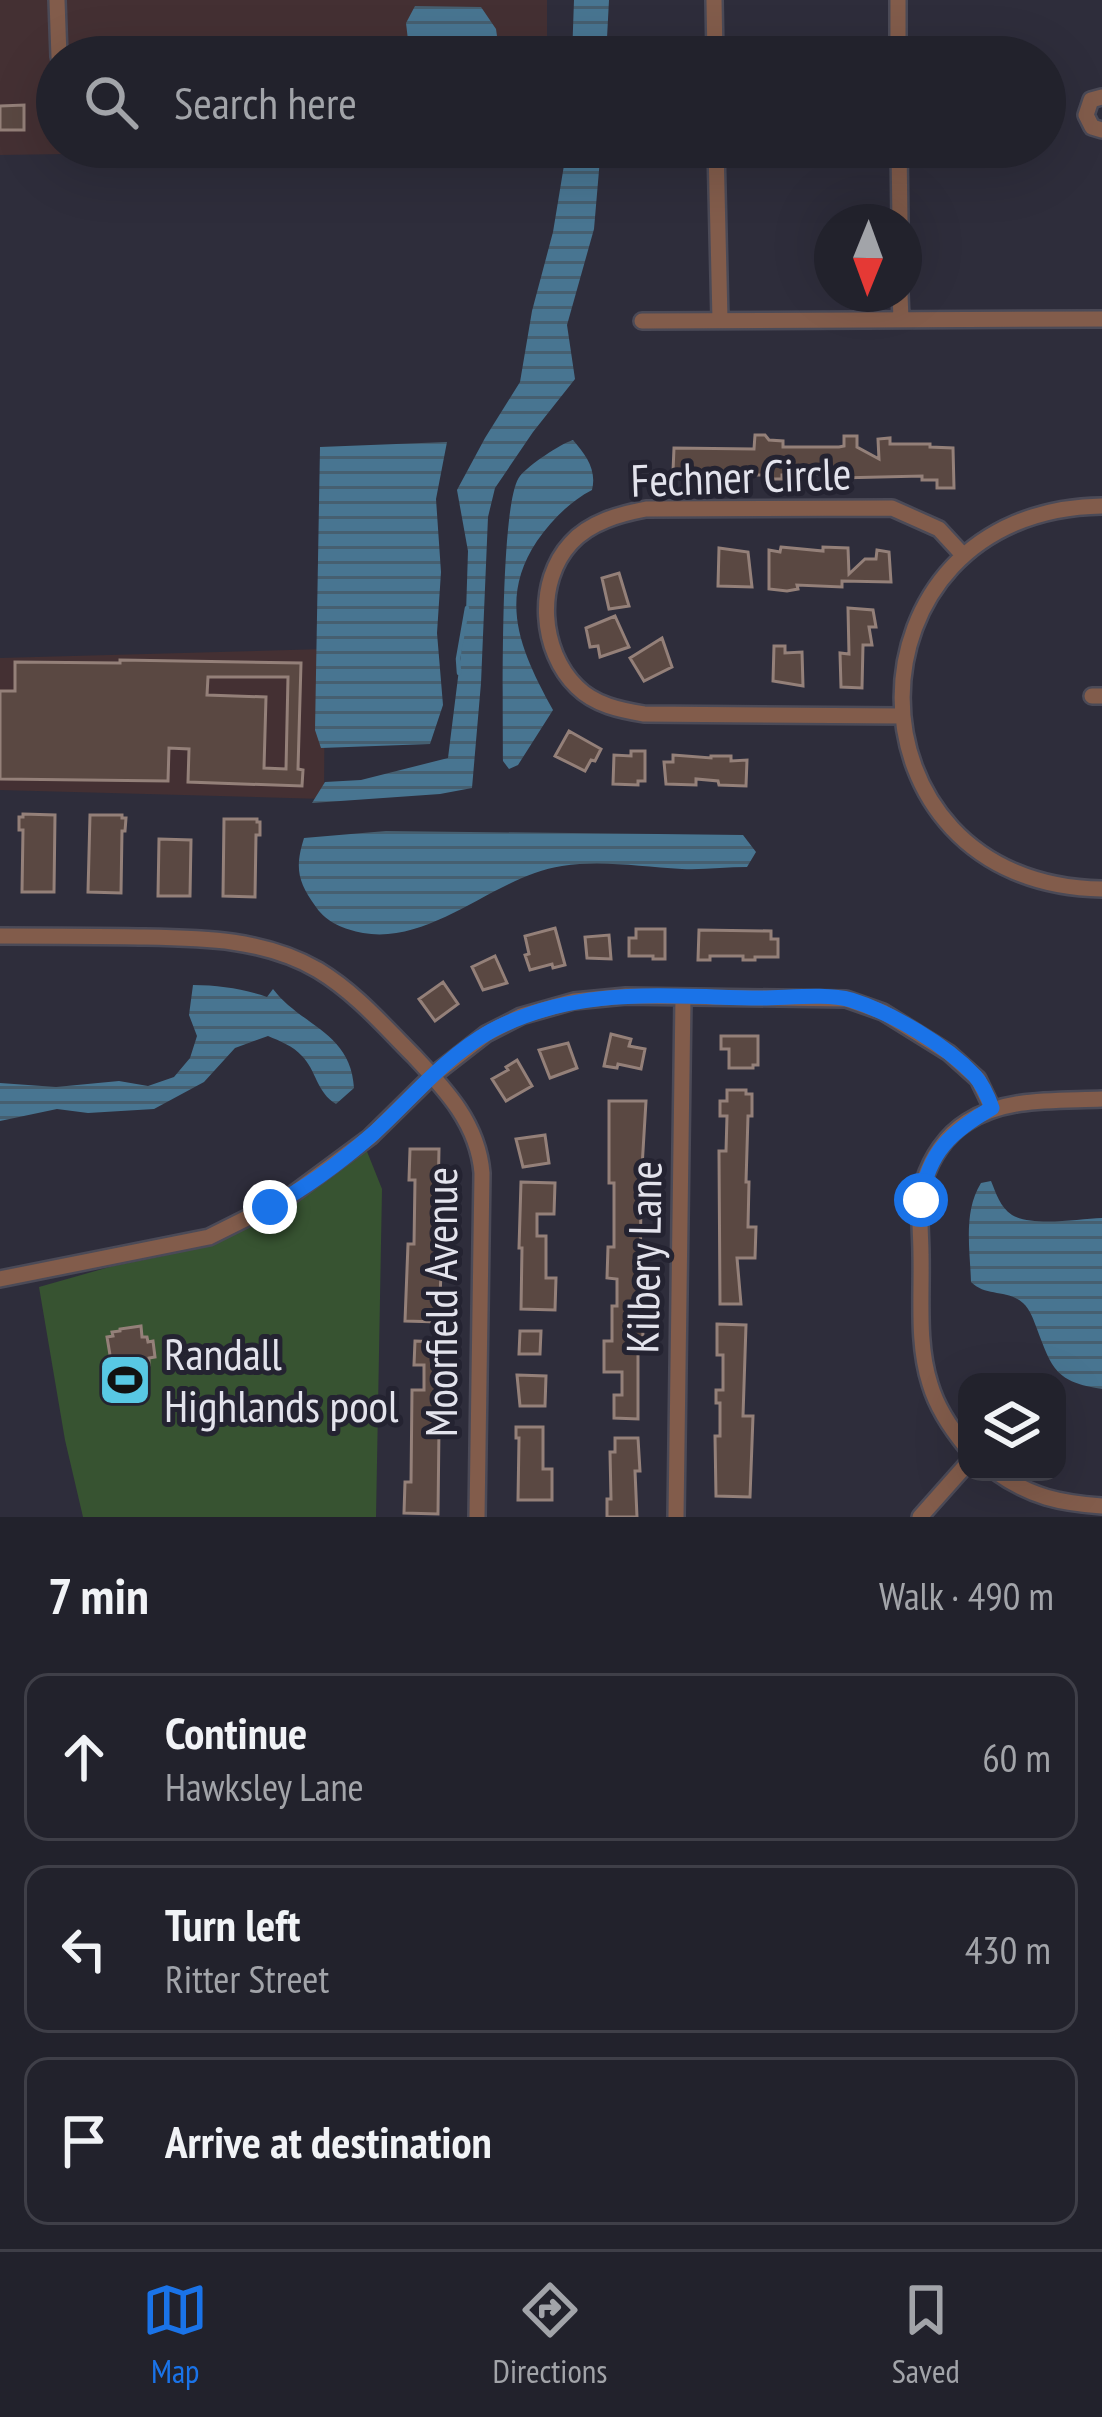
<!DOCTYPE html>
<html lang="en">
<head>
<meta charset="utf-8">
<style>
  body { margin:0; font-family:"PT Sans Narrow",sans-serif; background:#2e2f38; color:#f1f3f6 }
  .controls { position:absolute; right:36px; bottom:36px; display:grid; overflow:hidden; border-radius:24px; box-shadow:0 12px 48px #0002 }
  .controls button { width:108px; height:108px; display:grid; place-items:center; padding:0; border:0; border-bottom:3px solid #3f3f48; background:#22222c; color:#f1f3f6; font:60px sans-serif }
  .compass { position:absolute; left:814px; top:204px; width:108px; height:108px; border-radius:50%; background:#22222c; box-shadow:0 12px 48px #0002; rotate:181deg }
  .stop { position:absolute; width:36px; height:36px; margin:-27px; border:9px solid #1a73e8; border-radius:50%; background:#fff }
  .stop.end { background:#1a73e8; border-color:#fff; box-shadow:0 3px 12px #0008 }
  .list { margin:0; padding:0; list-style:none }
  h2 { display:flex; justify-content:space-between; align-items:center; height:156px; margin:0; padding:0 48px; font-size:51px }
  h2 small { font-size:39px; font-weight:400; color:#a2a4a9 }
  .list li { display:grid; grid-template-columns:78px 1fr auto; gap:36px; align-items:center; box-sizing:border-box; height:168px; margin:0 24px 24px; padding:0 24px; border:3px solid #3f3f48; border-radius:24px }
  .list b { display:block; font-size:45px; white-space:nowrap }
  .list p { margin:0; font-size:39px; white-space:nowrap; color:#a2a4a9 }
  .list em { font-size:39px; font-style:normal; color:#a2a4a9 }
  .icon { flex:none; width:66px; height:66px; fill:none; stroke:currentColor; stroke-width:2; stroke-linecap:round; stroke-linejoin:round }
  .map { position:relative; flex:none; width:1102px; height:1517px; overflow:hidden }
  .search { position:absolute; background:#22222c; box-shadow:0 12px 48px #0002; left:36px; right:36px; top:36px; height:132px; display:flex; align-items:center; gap:30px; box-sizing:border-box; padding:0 42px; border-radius:66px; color:#a2a4a9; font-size:45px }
  .sheet { height:732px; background:#22222c }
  nav { display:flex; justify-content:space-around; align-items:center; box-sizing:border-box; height:168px; border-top:3px solid #3f3f48; background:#22222c; font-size:33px; color:#a2a4a9 }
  nav a { display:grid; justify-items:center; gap:6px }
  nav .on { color:#1a73e8 }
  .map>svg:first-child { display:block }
</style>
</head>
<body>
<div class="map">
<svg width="1102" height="1517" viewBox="0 0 1102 1517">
  <defs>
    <pattern id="water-rules" width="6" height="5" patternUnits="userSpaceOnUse" patternTransform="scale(3)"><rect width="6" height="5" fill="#487591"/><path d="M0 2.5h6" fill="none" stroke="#465f70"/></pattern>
  </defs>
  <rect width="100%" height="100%" fill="#2e2d3b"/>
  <!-- commercial -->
  <path fill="#443033" d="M0,0h547v57h-490v90h476l-533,8z
    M325,649l-1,150 -324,-9v-132z"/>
  <!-- green -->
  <path fill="#375331" d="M366,1149l16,40 -6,328h-293l-18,-77 -26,-153 74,-21 50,-10 111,-43z"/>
  <!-- water -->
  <path fill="url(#water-rules)" d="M574,0h35l-3,57h-34z
    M415,6l66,1 15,22 4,28h-90l-4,-34z
    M567,147h34l-7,82 -27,96 8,54 -42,53 -38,56 -7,29 -7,166 -9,105 -32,6 -128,9 13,-21 36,-2 87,-22 18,-145 2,-62 -11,-61 28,-52 35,-56 12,-71 21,-79z
    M573,440c13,15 24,30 19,50 -23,12 -40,30 -55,51 -40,60 -15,112 16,169l-35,55 -9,4 -6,-8c0,-45 -4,-260 17,-285 9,-11 40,-32 53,-36z
    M447,442l-11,57 5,73 -4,61 6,72 -13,39 -109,4 -6,-18 5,-283z
    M386,831l357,4 13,17 -9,15c-21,0 -43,3 -65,2 -41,-2 -79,-9 -120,-3 -67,10 -129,79 -199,67 -19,-4 -36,-10 -47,-26 -19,-26 -21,-40 -12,-69z
    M193,985c26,0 50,4 74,12l6,-8c28,37 78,43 81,99l-18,16c-19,-11 -20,-34 -34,-48 -9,-10 -22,-15 -34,-20l-33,12 -31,34 -50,27 -66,4 -31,-4 -57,12v-38l56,4 63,-6 29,5 26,-9 16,-19 7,-22 -8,-21z
    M991,1181c5,12 9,26 21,34 21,12 66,4 90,3v171c-46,-7 -50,-20 -65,-60 -3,-8 -7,-20 -14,-26 -16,-14 -37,-6 -52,-21 -1,-33 -8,-70 10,-99z
    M141,1370l2,16 -35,4 -2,-15z"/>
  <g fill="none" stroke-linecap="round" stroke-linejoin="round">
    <!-- stream -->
    <path stroke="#487591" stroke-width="4.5" d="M459,673l-1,-14 9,-51"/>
  </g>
  <!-- building -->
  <path fill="#5a4842" stroke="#948079" stroke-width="3" fill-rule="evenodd" d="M24,105v25h-24v-24z
    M755,435h10l4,5 14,1v6h56l5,-1v-10h13v11l22,12 -1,-20 12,-1v6h40v3l23,1 1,40h-17v-8h-15v-4l-83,2v-4l-57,1v4h-17v-4h-53v-3l-27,5v-5l-12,-1 1,-23 80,1z
    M781,547l42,4v-4l25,1 1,26 16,-15h11l1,-9 12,2 2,30 -49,-1v6l-45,-2 1,4 -11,2 -18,-2v-39l11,2z
    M719,548l29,4 4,35 -34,-1z
    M619,573l10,33 -20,3 -7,-31z
    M848,608l25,2 3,17h-7l3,18h-9l-1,43 -21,-1 -1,-34 9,1z
    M615,616l14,31 -29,10 -2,-11 -8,1 -4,-19z
    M662,638l10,29 -28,14 -14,-23z
    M774,646h11v7l17,-1 1,34 -30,-5z
    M120,660l181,3 -3,106 5,1 -1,16 -114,-4 1,-33 -20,-1 -1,33 -168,-2v-88h15v-29l105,1zM208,677h80l-2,92 -22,-1 2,-71 -59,-2z
    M569,731l32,18 -6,12 -4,-1 -6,11 -30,-15z
    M631,751h14v30h-7v4l-25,-1 1,-29 17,1z
    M673,755l38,3v-2h20v5l16,-1 -1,26 -27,-1 -1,-4 -22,-2v6l-30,-1 -2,-22h9z
    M23,814l32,1 -1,77h-32l1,-62h-4v-13h4z
    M90,815h32v3h4l-1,13h-3l-1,62 -33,-1z
    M224,819h33v3h3v13h-4l-1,62 -32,-1z
    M159,839l32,1 -1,56h-32z
    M555,928l10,37 -12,3 -1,-4 -22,6 -5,-15 4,-1 -4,-18z
    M636,929h29v30h-12v-3h-24v-18h7z
    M699,930l72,1v8h7v18h-23v3h-12v-4h-33v4h-12z
    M609,935l2,24 -24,-1 -2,-21z
    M495,956l12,27 -24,7 -11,-23z
    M443,982l15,22 -23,17 -16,-22z
    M611,1034l20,5 -2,7 16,3 -4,20 -23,-5 -1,4 -13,-2z
    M721,1036h37v29h-5v3h-24v-19h-8z
    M568,1043l9,25 -27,10 -11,-28z
    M517,1060l15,26 -26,15 -14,-22 16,-9 -2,-3z
    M727,1090h19v4h6v22h-4l-2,66h3l-1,45h8l-1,31h-18l4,46h-21l-1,-153h7l1,-35h-7v-15h7z
    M609,1101h37l-5,83 -1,128 3,-1v20l-1,22h-4v66l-24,-1v-23h8v-23h-18v-31h8v-35h5v-27l-10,-1 1,-31h6v-64h-5z
    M545,1135l4,28 -26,4 -7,-28z
    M410,1149h29l-1,49h6l-5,124 -34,-1 3,-77h6l1,-64h-6z
    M521,1182l34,1 -1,31h-17v22h9v42h10l-1,32 -34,-1 1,-61h-3z
    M717,1324l29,1 -3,91h10l-3,81 -34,-1 -1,-60h5v-33h-4v-13h7v-35h-6z
    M141,1326l1,11h5l1,5 5,-1 2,16 -6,1v7l-37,2 -5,-30 6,-1 -1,-4 8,-1v-2z
    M520,1331h21l-1,23h-21z
    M415,1341l25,1 -2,172 -34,-1 1,-31h6l1,-92h12v-25h-10z
    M517,1375l29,1 -1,30h-25z
    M516,1427h27v42h9v31h-34l1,-62h-3z
    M615,1438h23l2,33h-5l2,46h-30v-18h4l-1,-47h5z"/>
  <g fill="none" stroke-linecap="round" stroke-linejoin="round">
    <!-- street casing -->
    <g stroke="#4b4a57" stroke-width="20">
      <path id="street" d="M57,0l2,57
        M714,0l1,57
        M898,0v57
        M1102,97l-11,3 -5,15 6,12 10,3
        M716,147l4,173
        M899,147l1,75
        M900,294l1,25
        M642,321l460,-2
        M1102,506c-266,4 -267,379 0,383
        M1092,696h10
        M902,716l-258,-2c-24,-4 -49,-9 -67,-27 -37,-36 -42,-105 -6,-144 19,-21 49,-29 75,-34l246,-1 47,21 24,26
        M0,936c46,0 92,0 139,1 61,1 124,1 179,33 38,23 65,55 96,86 32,34 64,68 68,117l-5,344
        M0,1279l209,-42 80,-40 81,-60 62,-61 54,-42 35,-18 53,-15 52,-5 220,3 37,13 66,41 29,26 14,29
        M967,1448c-15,-18 -30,-40 -37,-64 -13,-40 -8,-87 -9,-129 0,-24 -4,-51 3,-74 7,-23 22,-46 43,-59 39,-25 89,-21 135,-23
        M996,1472c35,25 64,31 106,34
        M676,1517l7,-520
        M920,1517l47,-53"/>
    </g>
    <!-- street -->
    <use href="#street" stroke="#825c4b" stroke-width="15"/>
  </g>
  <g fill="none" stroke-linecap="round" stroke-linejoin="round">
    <!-- route -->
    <path stroke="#1a73e8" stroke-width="15" d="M270,1207c36,-19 73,-47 104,-74 38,-35 72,-77 117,-102 86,-46 175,-34 269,-33 27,0 66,-5 91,2 41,13 95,45 124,76 8,9 13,21 17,32 -40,23 -64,44 -71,92"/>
  </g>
  <!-- icons -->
  <defs>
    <g id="stadium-square" transform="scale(2.7)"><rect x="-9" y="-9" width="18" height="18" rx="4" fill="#58c8e4" stroke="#242331"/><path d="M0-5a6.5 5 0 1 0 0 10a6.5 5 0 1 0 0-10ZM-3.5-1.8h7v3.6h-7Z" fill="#111"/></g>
  </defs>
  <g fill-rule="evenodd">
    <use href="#stadium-square" x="125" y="1380"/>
  </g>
  <g text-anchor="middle" stroke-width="10" stroke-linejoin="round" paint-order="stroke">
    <!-- street labels -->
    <g font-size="45" fill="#e3e3ec" stroke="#242331">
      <text transform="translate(741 477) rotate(-2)" y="16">Fechner Circle</text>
      <text transform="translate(644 1257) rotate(-89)" y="16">Kilbery Lane</text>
      <text transform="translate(441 1302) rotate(-90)" y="16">Moorfield Avenue</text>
    </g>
    <!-- poi labels -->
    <g font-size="45" fill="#e3e3ec" stroke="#242331" text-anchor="start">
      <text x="164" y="1370">Randall<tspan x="164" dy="52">Highlands pool</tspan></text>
    </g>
  </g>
</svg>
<div class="controls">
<button><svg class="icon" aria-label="layers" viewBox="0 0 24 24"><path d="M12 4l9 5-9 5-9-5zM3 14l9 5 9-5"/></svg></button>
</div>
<svg class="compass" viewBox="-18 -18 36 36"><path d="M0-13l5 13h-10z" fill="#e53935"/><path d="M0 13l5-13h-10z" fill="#a2a4a9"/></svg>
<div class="stop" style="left:921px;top:1200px"></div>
<div class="stop end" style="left:270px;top:1207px"></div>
<div class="search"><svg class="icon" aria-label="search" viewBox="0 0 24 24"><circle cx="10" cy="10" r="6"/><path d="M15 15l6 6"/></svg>Search here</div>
</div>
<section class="sheet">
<h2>7 min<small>Walk · 490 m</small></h2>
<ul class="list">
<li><svg class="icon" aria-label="ahead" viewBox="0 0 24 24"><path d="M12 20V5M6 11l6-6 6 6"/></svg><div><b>Continue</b><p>Hawksley Lane</p></div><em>60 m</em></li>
<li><svg class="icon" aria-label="left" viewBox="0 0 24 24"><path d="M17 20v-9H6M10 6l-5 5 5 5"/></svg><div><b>Turn left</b><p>Ritter Street</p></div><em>430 m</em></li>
<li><svg class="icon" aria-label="arrive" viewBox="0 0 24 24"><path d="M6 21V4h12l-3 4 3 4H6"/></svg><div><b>Arrive at destination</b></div></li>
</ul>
</section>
<nav>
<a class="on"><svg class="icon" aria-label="map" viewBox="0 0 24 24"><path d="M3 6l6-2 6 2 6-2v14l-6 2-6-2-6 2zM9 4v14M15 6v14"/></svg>Map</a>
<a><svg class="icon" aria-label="directions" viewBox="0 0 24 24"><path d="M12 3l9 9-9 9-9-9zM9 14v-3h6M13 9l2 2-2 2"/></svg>Directions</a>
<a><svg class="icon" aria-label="saved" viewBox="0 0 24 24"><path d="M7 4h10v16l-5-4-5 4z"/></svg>Saved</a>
</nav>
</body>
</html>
